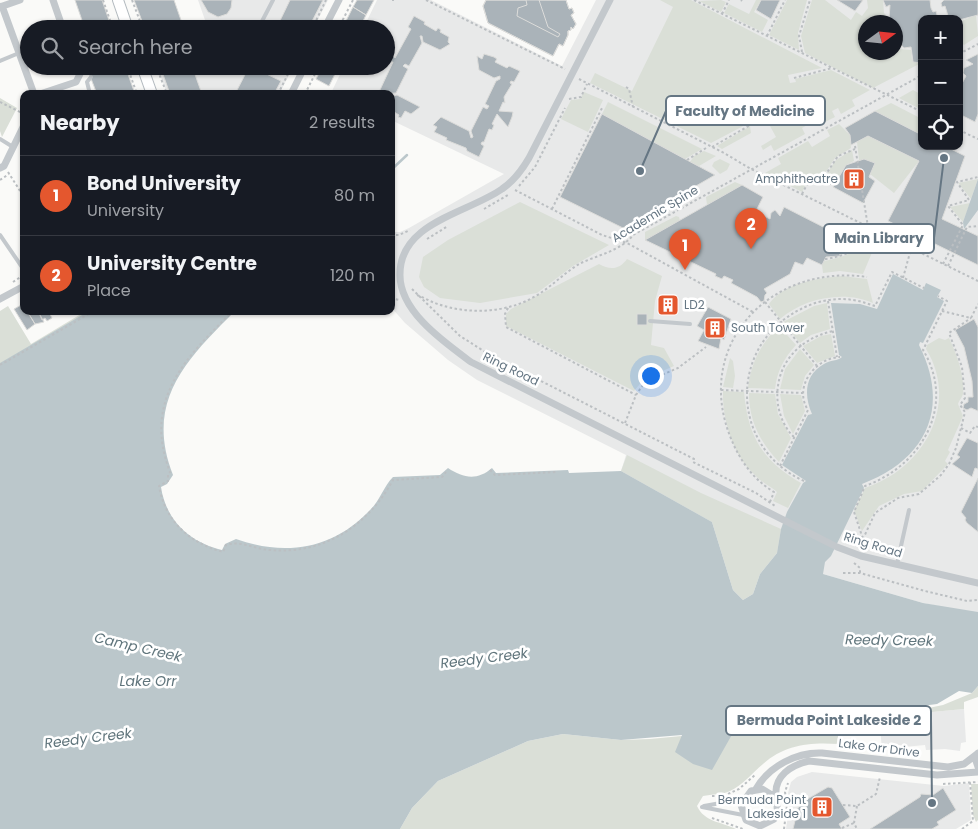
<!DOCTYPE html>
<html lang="en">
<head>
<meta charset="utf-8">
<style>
  body { margin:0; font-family:Poppins,sans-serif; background:#20242c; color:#f1f3f6 }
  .controls { position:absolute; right:15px; top:15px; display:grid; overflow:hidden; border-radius:10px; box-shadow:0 1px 4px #0004 }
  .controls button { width:45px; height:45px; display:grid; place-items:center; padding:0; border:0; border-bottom:1px solid #363941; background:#171b24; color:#f1f3f6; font:25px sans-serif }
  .compass { position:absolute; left:858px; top:15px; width:45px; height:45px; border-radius:50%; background:#171b24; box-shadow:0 1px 4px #0004; rotate:75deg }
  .you { position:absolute; left:650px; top:375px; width:18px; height:18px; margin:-12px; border:4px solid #fff; border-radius:50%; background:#1a73e8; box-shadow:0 0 0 8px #1a73e833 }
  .badge { display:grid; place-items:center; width:32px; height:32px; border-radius:50%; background:#e4572e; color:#fff; font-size:16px; font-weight:700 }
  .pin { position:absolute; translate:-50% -41px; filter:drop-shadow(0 1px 2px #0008) }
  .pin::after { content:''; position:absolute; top:26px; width:18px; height:15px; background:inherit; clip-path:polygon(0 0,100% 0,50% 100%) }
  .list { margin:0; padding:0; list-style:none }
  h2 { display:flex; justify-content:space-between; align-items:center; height:65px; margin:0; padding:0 20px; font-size:21px }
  h2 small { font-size:16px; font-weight:400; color:#9ea1a6 }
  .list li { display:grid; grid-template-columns:32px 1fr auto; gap:15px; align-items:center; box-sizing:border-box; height:80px; padding:0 20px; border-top:1px solid #363941 }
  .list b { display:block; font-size:19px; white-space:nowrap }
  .list p { margin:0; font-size:16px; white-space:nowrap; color:#9ea1a6 }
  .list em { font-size:16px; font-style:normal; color:#9ea1a6 }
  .icon { flex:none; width:28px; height:28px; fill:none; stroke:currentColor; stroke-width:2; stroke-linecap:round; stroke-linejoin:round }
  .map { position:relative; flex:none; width:978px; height:829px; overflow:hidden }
  .search { position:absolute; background:#171b24; box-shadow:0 1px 4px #0004; left:20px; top:20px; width:375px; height:55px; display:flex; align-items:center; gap:12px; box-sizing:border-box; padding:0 18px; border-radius:28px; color:#9ea1a6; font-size:19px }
  .panel { position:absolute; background:#171b24; box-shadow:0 1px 4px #0004; left:20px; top:90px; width:375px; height:225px; border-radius:10px }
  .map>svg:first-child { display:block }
</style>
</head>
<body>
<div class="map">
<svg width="978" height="829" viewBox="0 0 978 829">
  <rect width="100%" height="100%" fill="#fafaf8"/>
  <!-- built -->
  <path fill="#e8e9e9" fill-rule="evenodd" d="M198,0h130l-15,29h-130l22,-9z
    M377,0h54l131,66 34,-66h382v614l-55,-11 -100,-29 -111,-52 -91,-51 5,-16 -149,-75 -29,-20 -43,-37 -14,-16v-75h9l9,-4 95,-54 -113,-54v-26h-54l-5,-3 12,-25h42v-37h-23zM922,19h37v127h-37zM866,22h30v30h-30z
    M157,66h137l-15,28h-112z
    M964,709l2,33 -5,1 -1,8 -15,-2 -19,1 -1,-5 -43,4 -3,-32z
    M812,772l132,14 25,-3 2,37 -15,9h-170l4,-27 -2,-9 3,-11 6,-5z"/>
  <!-- green -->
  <path fill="#dadfd7" d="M660,0h31l131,68 -34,7 2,8 6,-1 -1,-3 36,-9 39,20 -18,10 3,6 -14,8 -3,-6 -6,3 3,6 -12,6 -3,-5 -18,10 3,6 -31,17 -3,-6 -8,5 -2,-4 15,-9 -12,-22 -53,28 -121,-60 5,-10 37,18 41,-84z
    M721,0l5,2 -5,10 -22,-11z
    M756,0h5l-7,12 14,8 -6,12 -38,-19 5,-9 20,10z
    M787,0h20l-9,33 1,17 -30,-15z
    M812,0h13l26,20 5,-8 6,4 6,-8 -1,-8h16l1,13 9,9h-27v30h30v-28l3,4 -3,11 3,10 12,1 1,10 9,3 -48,25 -68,-35 -4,-17z
    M976,15l2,21 -14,9 -5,-5v-18z
    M913,90l9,5v15l-23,-12z
    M584,92l19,8 -15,32 -27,-13 10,-19 9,-1z
    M0,98l17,10 -15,29 -2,-6z
    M608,102l94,47 -17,10 -83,-45z
    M891,103l31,16v16l-47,-24z
    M839,124l11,11 1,13 -16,10 -13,20 -10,-4 -10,18 -37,-19 16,-9 -3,-6 30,-17 4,6 18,-11 -3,-6z
    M750,126l1,7 -29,16 -5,-3z
    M868,136l51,25 -25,32 -24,-19 5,-11 -16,-3 -2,-18z
    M852,150l2,11 -8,4 -12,19 -11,-5 13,-19z
    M704,151l12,5 -17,10 -9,-4 4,-6z
    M720,159l10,5 -3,6 -7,4 -8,-8 2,-4z
    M978,179l-7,20 -13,-16z
    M735,182l7,3 -35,20 -1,-8z
    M520,202l89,43 -36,21 -36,27 -57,10 -40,-5 -16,-11 -5,-10 4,-20 25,-17z
    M970,203l-7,19 -13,-15z
    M676,216l3,1 1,4 -35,19v-8z
    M842,223l34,17 -25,8 -11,8 -1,-14h-6z
    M876,243l-13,31 -23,-3 -17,2 -1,-8 2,-4c19,-3 34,-12 52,-18z
    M627,259l35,17 -7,25 -4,44 13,3 10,18 -30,13 -10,12 -128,-65v-12l5,-5 88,-45c11,6 20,6 28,-5z
    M842,276l25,3 6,24c-29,-13 -69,-5 -93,16l-11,-15c15,-21 48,-26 73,-28z
    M827,303l3,26 -19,6 -11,8 -17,-21 31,-16z
    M8,306l23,38 55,-33h11l-97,58v-58z
    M779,326l17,19c-12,13 -19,26 -21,44l-27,-1c3,-25 13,-45 31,-62z
    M831,334l4,22 -18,7 -14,-17 18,-10z
    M939,338l6,2 4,-2 1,2c7,15 15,37 13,54 -1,4 -4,6 -5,10l5,12 -15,34 2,2 -5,9 3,3 -26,27 -18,3 -25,12 -17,25 -8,-20 11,-23c59,-19 95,-84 61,-139l1,-4z
    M800,349l14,16 -9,11 -4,14 -21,-1 5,-20z
    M730,358l3,3 2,15 -2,12 -10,-1z
    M723,391l21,1c4,45 18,68 57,91l-13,25 -15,-7 4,-9c-7,-6 -16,-10 -22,-17 -22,-19 -33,-56 -32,-84z
    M749,393l26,1 3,20 13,24 -12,24c-19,-20 -30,-41 -30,-69z
    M780,394l21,1 4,16 -12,23 -9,-18z
    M627,455l74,38 80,36 -4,24 -17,21 -7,20 -10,6 -10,-10 -21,-68 -91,-51z
    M978,686v11l-14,5v7l-74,7 53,-11 29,-12z
    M816,724l21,5 2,15c-28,-2 -54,0 -76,20 -11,9 -20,21 -33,27 -8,4 -18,3 -27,5l-6,10c7,16 25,16 39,23h-336l12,-21 26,-27 90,-40 35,-7 58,6 29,-1 84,-8h51z
    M971,784h7v36l-2,2 -3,-7z"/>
  <!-- water -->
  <path fill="#bbc7cb" d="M978,179v31l-14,19 -1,-7z
    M893,274l30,16 3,-7 15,7 -4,7 7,4 -21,42 -3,-1 -1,3c32,63 7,115 -57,139l2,4 -33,68 -6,6 -2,12 100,29 55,9v74l-6,7 -13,-2 -22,13 -31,4 -29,6 -24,10h-37l-31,7h-51l-22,39 -19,-6 -18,-12 7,-17 -61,5 -58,-6 -35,7 -90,40 -26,27 -12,21h-400v-466l89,-52h146c-48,48 -91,90 -62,164l-6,9 -6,3c5,33 28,55 61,63l3,-6 11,-5c50,18 98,10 135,-30 9,-9 13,-23 22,-32l47,-2 8,-7c15,10 29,13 44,0l4,5 72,-3 1,3 52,-2 91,51 21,68 10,10 10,-6 7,-20 17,-21 4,-24 6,-17 16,-29 3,-2 -24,-16 26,-50 4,-1c-8,-18 -8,-39 12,-50 6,-4 14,-3 18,-7l-3,-2 -8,-52 29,1 17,5z"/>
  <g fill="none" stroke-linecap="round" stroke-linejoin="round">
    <!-- stream -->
    <path stroke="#bbc7cb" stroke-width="2.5" d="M391,170l16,-15"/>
  </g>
  <!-- building -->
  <path fill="#aab3b9" stroke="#dcdcda" d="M75,0h27l10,29h-27z
    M134,0h40l8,23 -16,6h-21z
    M201,0h31l-1,8 -4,6 -9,3 -10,-5z
    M290,0h33l-15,29h-32z
    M357,0h17l-8,15 -13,-8z
    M486,0h40l1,5 -9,3 -1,8 41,21 2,-3 -12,-7 -9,-27h27l3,9 3,-1 2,5 -3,2 5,9 -3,5 -2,-2v3l-3,1v4l-5,11 -4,-2 -6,12 -65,-33 -5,-17z
    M486,0h80l3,9 3,-1 2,5 -3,2 5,9 -3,5 -2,-2v3l-3,1v4l-5,11 -4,-2 -6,12 -65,-33 -5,-17z
    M761,0h19l-9,19 -15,-9z
    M837,0h26l-8,11z
    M883,0h47l1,8 2,4 3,-1 2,8h-16v44l-9,-1 -2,-15 -7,1 -8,-9 3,-11 -10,-9 1,-14 -4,2z
    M944,0h34v15l-19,5 -10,-1 -4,-13 -3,1 -1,-4z
    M353,7l13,8 -7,14h-17z
    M414,16l11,6 -1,2 12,7 2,-3 3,2 -1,2 9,5 -1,5 2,2 -10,6 -17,-8 -1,-6h-2l2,7 -13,23 -4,-2 -2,2 5,3 -12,24 -21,1 4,-2 14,-30h-7v-14l9,10 16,-29 -3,-2z
    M484,54l10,3 3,2 -2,3 12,6 2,-2 11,5 -6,11 -3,-1 -1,2 2,1 -8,13 1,6 -2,-1 -4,9 14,1 -1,5 -4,10 -11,-13 -5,10 2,1 -2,5 -3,-1 -5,13h-2l-1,2 3,2 -5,11 -12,-6 -1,-3 -20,-8 1,-2 -13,-6 3,-5 -4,-2 8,-8 28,14 2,7 2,-1 -2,-6 12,-24 4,2 2,-3 -4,-2 11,-23 4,-2v-3l-6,2 -15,-8 -2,-14 5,3z
    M978,54v60l-3,8 -16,-8v-25l7,-13 -3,-3 1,-5 9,-4 -7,-4z
    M99,66h26l9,25 -8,3h-29l-9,-23z
    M160,66h32l10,28h-32z
    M323,66h16l-10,20 -13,-7z
    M248,69l6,4 2,-4 25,12 -7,13h-39z
    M397,95l23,12 -9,7 -6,-3 -4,7 -3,-1 1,-2 -8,-5v-13z
    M875,111l47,24v11h23l20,10 -23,63 36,17v29l-90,-44 31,-60 -51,-25 -17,9 -1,-10 -5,-7z
    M602,114l83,45 30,16 -92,53 -63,-31z
    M864,159l11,4 -6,14 6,4 -12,22 -30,-16 13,-22z
    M742,185l21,12 -17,34 8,4 10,-19 6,3 1,-6 4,-3 5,6 4,-9 53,27 -4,8 6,-1 1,15 -14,1 -4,8 -15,-7 -4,7 -8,-3 -5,12 -26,15 3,4 -2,2 -1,6 -3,1 -4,-5 -26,-14 2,-3 -9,-4 -2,3 -7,-3 1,-2 -71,-34z
    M668,296l8,3 -8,15 -7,-3z
    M23,304l1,7h3l8,13 -8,6 -13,-21z
    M708,307l23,12 -7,21 -3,-2 -2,11 -21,-8 6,-11 -7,-4z
    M27,311h11l6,11 -9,2z
    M38,311h10l4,7 -5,3 -2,-3 -3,2z
    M637,314h10v11h-10z
    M974,319l4,8v84l-7,-3 -4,2 -4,-2 1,-4 4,-2v-5h5l-1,-16 -8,-34 -9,-17z
    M967,438l11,5v26l-3,-1 -3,9 -20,-13 8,-7 -3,-2z
    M978,478v54l-11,-9 -2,-3 1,-2 -5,-6z
    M828,787l4,1 18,29 -11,7 3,5h-49l5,-21 6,-7z
    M943,788l13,22 -19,12 2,3 -7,4h-62l50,-32 1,-3 12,1z"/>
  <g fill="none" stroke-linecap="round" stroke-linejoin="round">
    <!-- secondary casing -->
    <g stroke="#b3babf" stroke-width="12">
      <path id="secondary" d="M118,0l10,29
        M142,66l10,28"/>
    </g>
    <!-- path -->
    <path stroke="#bbbfc2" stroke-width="2" stroke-dasharray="2.5 2.5" stroke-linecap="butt" d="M103,0l10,29
      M132,0l11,29
      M426,0l139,69
      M694,0l228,112
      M741,0l1,1
      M393,1v-1
      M722,14l7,-14
      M312,29l14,-29
      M338,29l15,-29
      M767,36l18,-36
      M802,52l-3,-16 11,-36
      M959,54l19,-10
      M127,66l10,28
      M156,66l11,28
      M794,78l38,-10
      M579,79l145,74 27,16 227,112
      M626,87l3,2 4,18
      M278,94l14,-28
      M305,94l14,-28
      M569,99l12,-2 6,-13
      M0,102l24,12
      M959,130l19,9
      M855,146l13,81
      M712,147l52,-30
      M687,160l19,-12
      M8,172l16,25
      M0,180l9,-6
      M822,180l16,-24 17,-7
      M519,186l16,-19 30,-59
      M515,190l87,45 25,8 126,69
      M802,194l10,-19 21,10
      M484,209l24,-14
      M552,209l51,-103
      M391,235h8l11,-5
      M427,239l21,-13
      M825,259c19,-2 34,-12 52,-17l4,-8
      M943,264l20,-39 -15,-19 21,-6 -12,-18 21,-5
      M948,266l19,-39 11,-1
      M903,278l8,-29
      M13,282l9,-6
      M412,289l48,47 30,19 204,104 -1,3 63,31 19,13
      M417,295c6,2 12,6 18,8 35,13 77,10 107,-11 13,-9 24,-20 37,-28 18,-9 42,-13 54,-29l289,-160
      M391,298l8,2
      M828,301l9,56
      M765,302l52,64
      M508,308l-3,6 1,13 130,68
      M233,311c-47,46 -91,89 -63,161l-2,2v7l-9,5c6,35 30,57 64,66l3,-7c14,-5 28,4 44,5 53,5 98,-24 123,-70l49,-3 4,-5
      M942,311l29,7 7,-14
      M0,365l94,-54
      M721,390l82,3
      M625,423l11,-28 9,-13 33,-14 28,-21
      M961,428l9,5 5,-7 3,1
      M794,437c-9,-8 -14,-21 -16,-32 -5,-38 19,-66 55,-74
      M780,466l28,-56c-15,-23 7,-52 32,-53
      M490,470l5,5 62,-3
      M804,481c-75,-34 -76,-136 -3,-172 15,-8 35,-12 52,-9 8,1 15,4 22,6l17,-34 32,16
      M770,502l4,-10c-20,-12 -33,-30 -42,-51 -41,-95 38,-178 135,-164
      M863,539l12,-26 23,-15 21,-4 22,-19 8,-11 7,-16 9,-36 -5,-7 5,-7 -3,-31 -13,-34 22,-15
      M857,546l6,-7 -9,-27 11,-26c56,-20 92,-80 58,-136l24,-49 -9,-5
      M854,563l6,5v5
      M843,573h17l65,18 42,10 11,-1
      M943,784l35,-2
      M728,794l11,-5 16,-14
      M712,796h7
      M843,805l14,1 19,-12 4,-17
      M857,806l-3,17 3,6
      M712,818l31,11
      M842,828l12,-5
      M784,829l3,-24 -2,-13 3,-9
      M962,829l11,-8 -3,-39"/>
    <!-- lane -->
    <path stroke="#c3c8cc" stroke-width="4" d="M258,29l15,-29
      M0,61l19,-8
      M90,94l-3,-12 4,-5
      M0,139l13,8
      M0,235l24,35
      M650,321l40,3
      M897,564l12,-54
      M704,806l39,-7
      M702,807l41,8"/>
    <!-- street -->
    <path stroke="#c3c8cc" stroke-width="7" d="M53,0l10,29
      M610,0l-81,158c-7,12 -15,23 -27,31 -34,24 -102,33 -102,85 -1,37 44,68 71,88l366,185 24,9 117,27
      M2,6l32,88
      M0,7l20,-7
      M324,29l15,-29
      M40,94l36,-12 4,-8 -3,-8
      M291,94l14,-28
      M0,168l4,-2 20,-41
      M0,299l24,-13
      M978,753l-2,8 2,6
      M756,789c13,-23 41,-37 66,-36l126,14 16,-3 13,-10
      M775,797l-13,-8 -11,2 -10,14 5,15 14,6 14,-7c6,-9 2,-13 2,-23 -2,-20 15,-31 33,-35l128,14 41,-3"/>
    <!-- secondary -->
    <use href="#secondary" stroke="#fff" stroke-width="10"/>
  </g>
  <!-- icons -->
  <defs>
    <g id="building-square" transform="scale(1.125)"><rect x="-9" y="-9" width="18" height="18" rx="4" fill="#e4572e" stroke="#fff"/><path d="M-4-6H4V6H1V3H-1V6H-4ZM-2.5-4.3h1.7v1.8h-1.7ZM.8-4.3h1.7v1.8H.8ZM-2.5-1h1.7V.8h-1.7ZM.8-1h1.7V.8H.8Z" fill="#fff"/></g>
  </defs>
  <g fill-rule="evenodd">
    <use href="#building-square" x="854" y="179"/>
    <use href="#building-square" x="668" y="305"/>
    <use href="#building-square" x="715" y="328"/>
    <use href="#building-square" x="822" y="807"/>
  </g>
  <g text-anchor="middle" stroke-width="5" stroke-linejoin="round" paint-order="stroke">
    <!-- poi labels -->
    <g font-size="12" fill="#657683" stroke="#fff" text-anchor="end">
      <text x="838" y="183">Amphitheatre</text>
      <text x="684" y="309" text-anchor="start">LD2</text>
      <text x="731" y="332" text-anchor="start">South Tower</text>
      <text x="806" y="804">Bermuda Point<tspan x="806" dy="14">Lakeside 1</tspan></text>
    </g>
    <!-- street labels -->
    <g font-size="12" fill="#657683" stroke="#fff">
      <text transform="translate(655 214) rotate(-31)" y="4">Academic Spine</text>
      <text transform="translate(511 369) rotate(26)" y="4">Ring Road</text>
      <text transform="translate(873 545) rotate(17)" y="4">Ring Road</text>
      <text transform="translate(879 748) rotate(7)" y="4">Lake Orr Drive</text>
    </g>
    <!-- water labels -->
    <g font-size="14" font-style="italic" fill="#60757c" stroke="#fff">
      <text transform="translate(889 640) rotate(1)" y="5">Reedy Creek</text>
      <text transform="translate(138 647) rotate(13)" y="5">Camp Creek</text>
      <text transform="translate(484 658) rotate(-7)" y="5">Reedy Creek</text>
      <text x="148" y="686">Lake Orr</text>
      <text transform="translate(88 738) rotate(-7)" y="5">Reedy Creek</text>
    </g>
  </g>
  <!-- callouts -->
  <path fill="none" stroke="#657683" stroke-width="2" d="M640 171L666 111M944 158L934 238M932 803L931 720"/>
  <g fill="#657683" stroke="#fff" stroke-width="2">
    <circle cx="640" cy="171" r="5"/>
    <circle cx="944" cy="158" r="5"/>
    <circle cx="932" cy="803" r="5"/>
  </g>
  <g fill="#fff" stroke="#657683" stroke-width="2">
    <rect x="666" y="96" width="159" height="29" rx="5"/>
    <rect x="824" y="224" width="110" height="29" rx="5"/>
    <rect x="726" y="706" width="205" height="29" rx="5"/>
  </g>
  <g font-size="14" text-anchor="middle" font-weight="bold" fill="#657683">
    <text x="745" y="116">Faculty of Medicine</text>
    <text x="879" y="243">Main Library</text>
    <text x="829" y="725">Bermuda Point Lakeside 2</text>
  </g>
</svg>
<div class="controls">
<button>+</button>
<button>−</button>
<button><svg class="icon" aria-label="locate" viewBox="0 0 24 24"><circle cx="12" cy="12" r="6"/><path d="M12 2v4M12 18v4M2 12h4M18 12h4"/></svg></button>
</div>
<svg class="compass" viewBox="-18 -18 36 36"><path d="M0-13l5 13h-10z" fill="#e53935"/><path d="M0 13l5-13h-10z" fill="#9ea1a6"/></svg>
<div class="you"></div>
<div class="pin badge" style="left:685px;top:270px">1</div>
<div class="pin badge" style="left:751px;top:249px">2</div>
<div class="search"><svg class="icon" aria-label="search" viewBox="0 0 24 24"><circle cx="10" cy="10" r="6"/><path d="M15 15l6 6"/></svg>Search here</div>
<section class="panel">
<h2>Nearby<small>2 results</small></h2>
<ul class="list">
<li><span class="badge">1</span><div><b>Bond University</b><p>University</p></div><em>80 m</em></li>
<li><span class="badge">2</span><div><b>University Centre</b><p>Place</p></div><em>120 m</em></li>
</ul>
</section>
</div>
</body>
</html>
